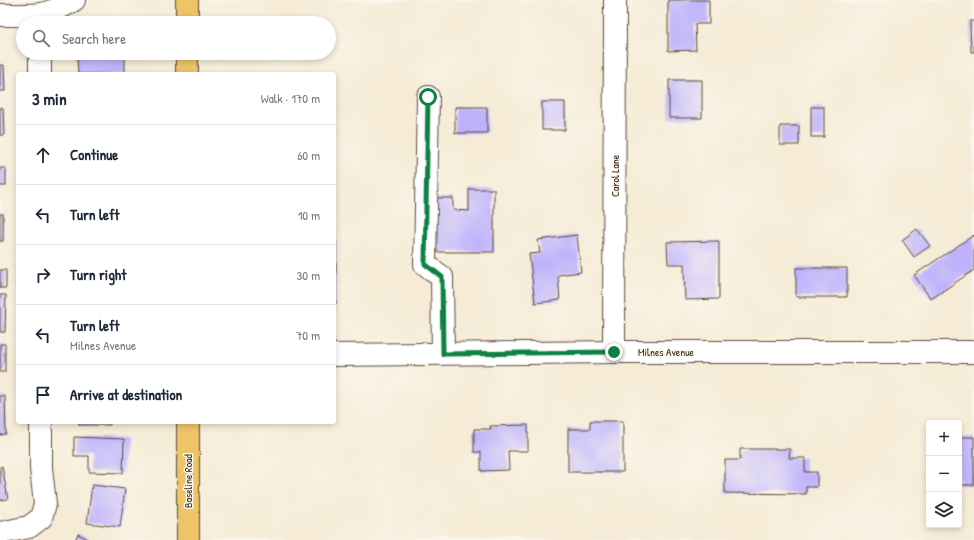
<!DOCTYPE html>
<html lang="en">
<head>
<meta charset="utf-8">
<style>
  body { margin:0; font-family:"Patrick Hand",sans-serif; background:#f2f2f3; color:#1f2937 }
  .controls { position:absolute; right:12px; bottom:12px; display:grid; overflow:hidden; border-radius:4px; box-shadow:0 2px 6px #0003 }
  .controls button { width:36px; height:36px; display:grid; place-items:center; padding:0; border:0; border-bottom:1px solid #e0e1e3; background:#fff; color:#1f2937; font:20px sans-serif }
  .stop { position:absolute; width:12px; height:12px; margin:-9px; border:3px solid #0b8043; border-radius:50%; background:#fff }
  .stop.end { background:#0b8043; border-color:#fff; box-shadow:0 1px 4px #0008 }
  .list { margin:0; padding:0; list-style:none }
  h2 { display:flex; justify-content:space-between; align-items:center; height:52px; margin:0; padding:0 16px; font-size:17px }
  h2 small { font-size:13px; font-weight:400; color:#747a83 }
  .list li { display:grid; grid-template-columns:26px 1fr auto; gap:12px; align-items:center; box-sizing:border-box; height:60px; padding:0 16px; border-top:1px solid #e0e1e3 }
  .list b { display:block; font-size:15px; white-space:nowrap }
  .list p { margin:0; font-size:13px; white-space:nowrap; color:#747a83 }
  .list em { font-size:13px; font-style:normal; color:#747a83 }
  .icon { flex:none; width:22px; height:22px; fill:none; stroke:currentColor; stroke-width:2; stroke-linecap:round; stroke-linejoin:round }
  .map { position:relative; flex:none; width:974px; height:540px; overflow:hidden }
  .search { position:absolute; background:#fff; box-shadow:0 2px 6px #0003; left:16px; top:16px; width:320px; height:44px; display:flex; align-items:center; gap:10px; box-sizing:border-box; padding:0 14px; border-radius:22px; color:#747a83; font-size:15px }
  .panel { position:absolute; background:#fff; box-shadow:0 2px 6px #0003; left:16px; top:72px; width:320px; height:352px; border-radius:4px }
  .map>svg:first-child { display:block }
</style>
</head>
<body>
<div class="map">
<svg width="974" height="540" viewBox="0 0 974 540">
  <rect width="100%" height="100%" fill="#fbf7ec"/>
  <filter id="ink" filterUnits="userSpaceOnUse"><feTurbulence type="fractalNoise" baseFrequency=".025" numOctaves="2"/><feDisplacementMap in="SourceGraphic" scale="8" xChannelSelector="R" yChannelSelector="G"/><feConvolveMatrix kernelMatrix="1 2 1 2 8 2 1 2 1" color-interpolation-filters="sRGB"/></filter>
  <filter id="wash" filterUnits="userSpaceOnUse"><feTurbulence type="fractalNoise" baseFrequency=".012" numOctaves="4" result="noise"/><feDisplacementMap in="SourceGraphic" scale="16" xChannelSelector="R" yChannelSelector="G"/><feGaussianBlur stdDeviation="0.9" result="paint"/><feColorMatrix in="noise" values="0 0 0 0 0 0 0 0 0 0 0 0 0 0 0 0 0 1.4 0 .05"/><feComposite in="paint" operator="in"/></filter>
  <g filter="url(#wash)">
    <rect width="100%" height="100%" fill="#f5ebd6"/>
    <g id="blocks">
      <!-- building -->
      <path fill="#beb3fb" d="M668,0h41v24h-14l1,26 -28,1z
        M970,21h4v31h-3z
        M77,53h48v21h-47z
        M0,65h4l1,26h-5z
        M669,80h33v38h-33z
        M542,102h23v28h-23z
        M455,107h32v26h-32z
        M811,107h13v30h-13z
        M0,108h3l1,27h-4z
        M780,126h19v19h-19z
        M0,168h6v18h-6z
        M469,189h25v63h-65v-54h24v12l16,1z
        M0,214h3v27h-3z
        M917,229l13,17 -16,11 -12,-17z
        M577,235l4,37 -23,3 2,25 -25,3 -6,-49 11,-1 -2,-13z
        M974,235v35l-43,29 -17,-24z
        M334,240h2v64h-2z
        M719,241v58l-34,1 -1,-36h-16l-1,-22z
        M796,268h51v29h-51z
        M0,270h6v18h-6z
        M0,295h6l-1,37h-5z
        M0,344h5v28h-5z
        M0,396h5l1,38 -6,1z
        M590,421h33v51h-55v-43h22z
        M79,422h31v3h-31z
        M528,425v26h-20l1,19 -28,1v-19h-7v-23h17l-1,-3z
        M74,437l50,2 -1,34 -34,-1v-16h-15z
        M959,437h15v48h-15z
        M740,449h50l-1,9h16v14h12v15h-11v7l-81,-1v-33h15z
        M2,466l6,33 -8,1v-33z
        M92,485l33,4 -5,38 -33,-4z
        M78,534l12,6h-15z"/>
    </g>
  </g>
  <g filter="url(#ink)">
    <use href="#blocks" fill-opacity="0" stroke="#57473a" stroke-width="1"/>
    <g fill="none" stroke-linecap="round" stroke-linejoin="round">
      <!-- minor casing -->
      <g stroke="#57473a" stroke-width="24">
        <path id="minor" d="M0,15c33,0 45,3 74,-15
          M40,53v21
          M428,97l-3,167 17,13 1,77
          M614,352l1,-352
          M334,355l280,-3h360
          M0,533l29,-6 12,-9 4,-14 -4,-36v-46"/>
      </g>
      <!-- major casing -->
      <g stroke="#57473a" stroke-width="24">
        <path id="major" d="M187,0v23
          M187,53v21
          M188,422v118"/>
      </g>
      <!-- minor -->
      <use href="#minor" stroke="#fff" stroke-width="22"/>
      <!-- major -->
      <use href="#major" stroke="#eec469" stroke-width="22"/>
    </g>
  </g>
  <g fill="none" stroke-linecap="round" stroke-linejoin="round" filter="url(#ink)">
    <!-- route -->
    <path stroke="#0b8043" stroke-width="5" d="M428,97l-3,167 17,13 1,77 171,-2"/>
  </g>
  <g text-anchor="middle" stroke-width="3" stroke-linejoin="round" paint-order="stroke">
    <!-- street labels -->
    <g font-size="11" fill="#3b2a1e" stroke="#fbf7ec">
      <text transform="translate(615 176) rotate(-90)" y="4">Carol Lane</text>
      <text x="666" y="356">Milnes Avenue</text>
      <text transform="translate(188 481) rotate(-90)" y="4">Baseline Road</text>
    </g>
  </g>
</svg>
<div class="controls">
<button>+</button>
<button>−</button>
<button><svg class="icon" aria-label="layers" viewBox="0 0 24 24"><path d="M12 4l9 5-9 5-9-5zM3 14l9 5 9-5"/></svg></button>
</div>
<div class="stop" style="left:428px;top:97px"></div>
<div class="stop end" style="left:614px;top:352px"></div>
<div class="search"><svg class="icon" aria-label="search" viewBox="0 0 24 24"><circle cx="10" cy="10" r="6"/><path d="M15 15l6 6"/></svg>Search here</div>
<section class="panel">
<h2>3 min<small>Walk · 170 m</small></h2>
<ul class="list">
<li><svg class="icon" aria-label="ahead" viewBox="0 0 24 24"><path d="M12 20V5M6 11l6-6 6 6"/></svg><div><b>Continue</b></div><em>60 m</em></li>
<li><svg class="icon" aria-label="left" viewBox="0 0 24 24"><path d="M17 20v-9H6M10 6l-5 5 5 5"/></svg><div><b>Turn left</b></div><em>10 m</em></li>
<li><svg class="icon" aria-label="right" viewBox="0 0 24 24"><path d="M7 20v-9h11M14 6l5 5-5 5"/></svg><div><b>Turn right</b></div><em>30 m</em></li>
<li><svg class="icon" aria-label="left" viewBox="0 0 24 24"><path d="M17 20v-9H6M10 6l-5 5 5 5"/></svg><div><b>Turn left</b><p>Milnes Avenue</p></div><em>70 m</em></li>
<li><svg class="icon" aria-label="arrive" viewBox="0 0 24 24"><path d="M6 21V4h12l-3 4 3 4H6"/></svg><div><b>Arrive at destination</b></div></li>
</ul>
</section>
</div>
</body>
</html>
